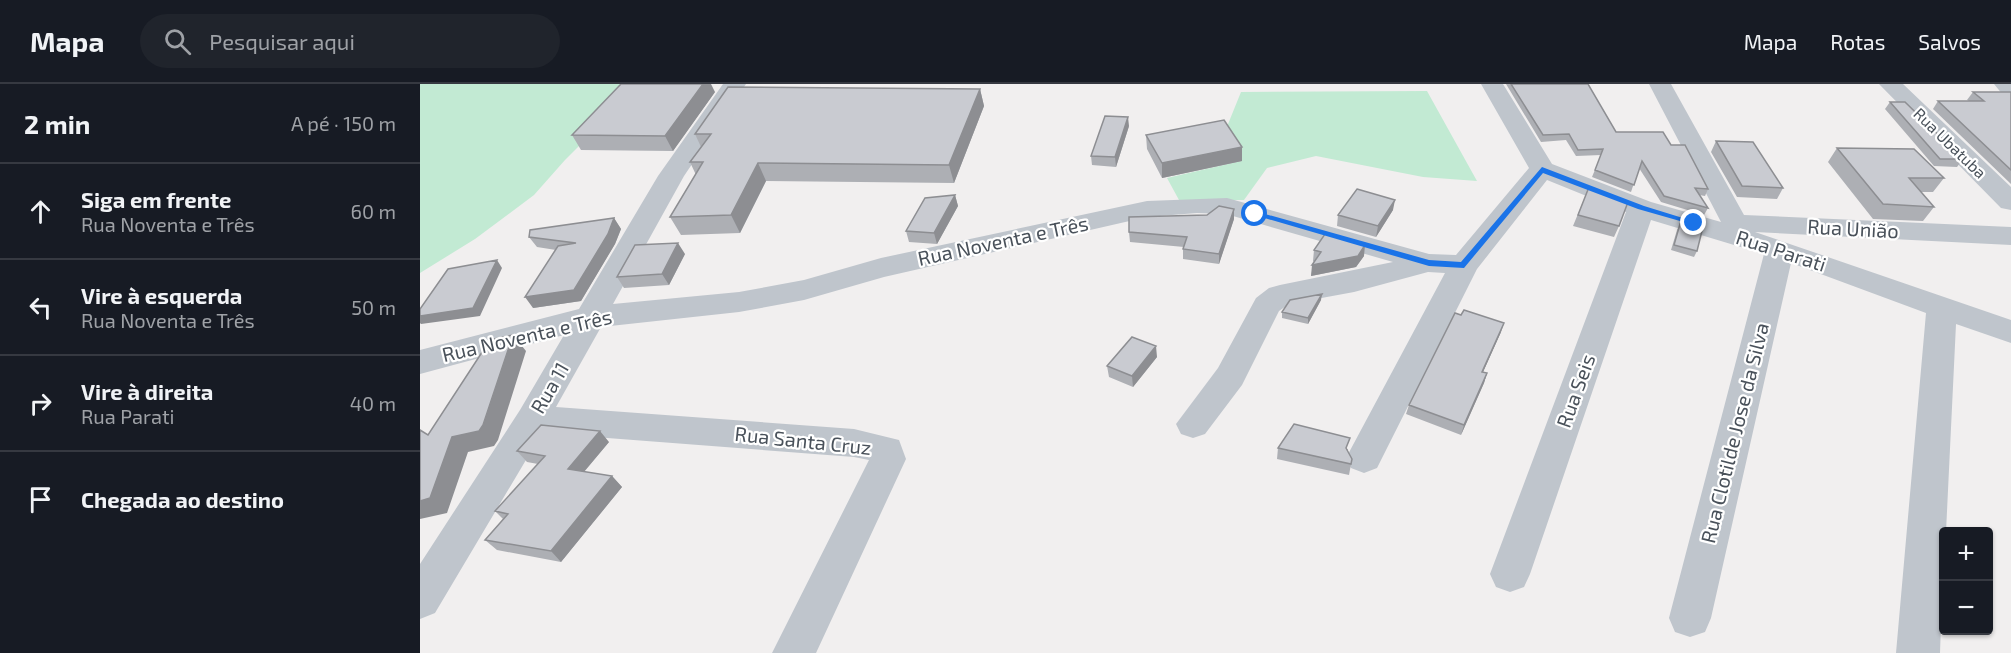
<!DOCTYPE html>
<html lang="pt">
<head>
<meta charset="utf-8">
<style>
  body { margin:0; font-family:"Exo 2",sans-serif; background:#20242c; color:#f1f3f6 }
  .controls { position:absolute; right:18px; bottom:18px; display:grid; overflow:hidden; border-radius:6px; box-shadow:0 2px 4px #0004 }
  .controls button { width:54px; height:54px; display:grid; place-items:center; padding:0; border:0; border-bottom:2px solid #363941; background:#171b24; color:#f1f3f6; font:30px sans-serif }
  .stop { position:absolute; width:18px; height:18px; margin:-14px; border:4px solid #1a73e8; border-radius:50%; background:#fff }
  .stop.end { background:#1a73e8; border-color:#fff; box-shadow:0 2px 6px #0008 }
  .list { margin:0; padding:0; list-style:none }
  h2 { display:flex; justify-content:space-between; align-items:center; height:78px; margin:0; padding:0 24px; font-size:26px }
  h2 small { font-size:20px; font-weight:400; color:#9ea1a6 }
  .list li { display:grid; grid-template-columns:39px 1fr auto; gap:18px; align-items:center; box-sizing:border-box; height:96px; padding:0 24px; border-top:2px solid #363941 }
  .list b { display:block; font-size:22px; white-space:nowrap }
  .list p { margin:0; font-size:20px; white-space:nowrap; color:#9ea1a6 }
  .list em { font-size:20px; font-style:normal; color:#9ea1a6 }
  .icon { flex:none; width:33px; height:33px; fill:none; stroke:currentColor; stroke-width:2; stroke-linecap:round; stroke-linejoin:round }
  .map { position:relative; flex:none; width:1591px; height:569px; overflow:hidden }
  header { display:flex; align-items:center; gap:36px; box-sizing:border-box; height:84px; padding:0 30px; background:#171b24; border-bottom:2px solid #363941 }
  header strong { font-size:28px }
  nav { display:flex; gap:33px; margin-inline-start:auto; font-size:21px }
  .search { width:420px; height:54px; background:#20242c; display:flex; align-items:center; gap:15px; box-sizing:border-box; padding:0 21px; border-radius:33px; color:#9ea1a6; font-size:22px }
  main { display:flex }
  aside { flex:1; background:#171b24 }
  .map>svg:first-child { display:block }
</style>
</head>
<body>
<header>
<strong>Mapa</strong>
<div class="search"><svg class="icon" aria-label="search" viewBox="0 0 24 24"><circle cx="10" cy="10" r="6"/><path d="M15 15l6 6"/></svg>Pesquisar aqui</div>
<nav><a>Mapa</a><a>Rotas</a><a>Salvos</a></nav>
</header>
<main>
<aside>
<h2>2 min<small>A pé · 150 m</small></h2>
<ul class="list">
<li><svg class="icon" aria-label="ahead" viewBox="0 0 24 24"><path d="M12 20V5M6 11l6-6 6 6"/></svg><div><b>Siga em frente</b><p>Rua Noventa e Três</p></div><em>60 m</em></li>
<li><svg class="icon" aria-label="left" viewBox="0 0 24 24"><path d="M17 20v-9H6M10 6l-5 5 5 5"/></svg><div><b>Vire à esquerda</b><p>Rua Noventa e Três</p></div><em>50 m</em></li>
<li><svg class="icon" aria-label="right" viewBox="0 0 24 24"><path d="M7 20v-9h11M14 6l5 5-5 5"/></svg><div><b>Vire à direita</b><p>Rua Parati</p></div><em>40 m</em></li>
<li><svg class="icon" aria-label="arrive" viewBox="0 0 24 24"><path d="M6 21V4h12l-3 4 3 4H6"/></svg><div><b>Chegada ao destino</b></div></li>
</ul>
</aside>
<div class="map">
<svg width="1591" height="569" viewBox="0 0 1591 569">
  <rect width="100%" height="100%" fill="#f1efef"/>
  <!-- green -->
  <path fill="#c2ead3" d="M0,0h221l-76,76 -31,35 -59,44 -55,34z
    M1007,7l50,90 -54,-4 -107,-21 -49,12 -23,32h-65l-12,-22 74,-17 -17,-27 17,-42z"/>
  <g fill="none" stroke-linecap="round" stroke-linejoin="round">
    <!-- minor -->
    <path fill="#bfc5cc" fill-rule="evenodd" d="M303,0h23l-62,92 -71,128 126,-12 65,-12 77,-22 266,-57 80,-3 202,56 27,1 73,-87 -48,-84h22l49,80 99,38 70,20 -72,-138h22l73,131 267,12v18l-256,-13 256,88v23l-55,-19 -10,208h-2l-4,121h-44l30,-340 -135,-50 -80,355 -6,14 -15,5 -15,-5 -6,-14 95,-364 -113,-34 -121,354 -6,13 -14,5 -14,-5 -6,-13 136,-362 -79,-32 -70,89 -100,199 -13,5 -13,-5 -5,-10 99,-185 -17,-1 -74,20 -65,12 -10,7 -37,74 -37,49 -12,4 -12,-4 -5,-10 42,-56 38,-70 13,-10 11,-3 113,-23 -167,-48 -29,-1 -50,4 -263,60 -80,23 -65,12 -138,15 -45,80 298,22 45,11 7,19 -90,194h-44l97,-193 -15,-3 -312,-24 -107,180 -15,6v-55l100,-154 44,-75 -144,39v-24l159,-41 79,-133z
      M1459,0h24l108,103v23l-10,-2z
      M1574,0h17v13l-8,-2z"/>
  </g>
  <!-- wall -->
  <path fill="#adafb4" d="M1086,0h82l28,48 55,13 37,44 -3,7 -6,-1 9,13 -4,7 -43,-13 -22,-34 -8,24 -39,-15 9,-22 -25,1 -10,-16 -25,2z
    M560,5l4,17 -30,77 -188,-2 -26,52 -59,2 -11,-18 26,-42 -6,-13 11,-15 -6,-13z
    M295,8l-42,59 -92,-1 -9,-15z
    M1553,8h38v92l-78,-75 5,-8h31l-2,-1z
    M1470,18l73,57 -6,8 -23,-1 -49,-57z
    M709,42l-13,41 -24,-2 -1,-9z
    M726,51l96,12v14l-80,17 -15,-29z
    M1296,57l67,47 -6,11 -40,-2 -26,-45z
    M1417,64l107,30 -11,14h-12l13,15 -11,14 -50,-2 -45,-57z
    M1169,103l30,39 -5,11 -41,-11z
    M535,111l3,11 -21,38 -28,-2 -3,-11z
    M814,125v10l-15,45 -36,-5v-10l1,-2 -54,-5 -1,-10z
    M973,126l-17,27 -39,-11 1,-11z
    M194,134l7,11 -6,15 -34,57 -48,7 23,-58 -19,-3 -8,-10z
    M1260,140l17,27 -3,6 -23,-7 6,-20z
    M894,166l50,6 -8,11 -45,9 3,-14 -1,-1z
    M265,170l-16,31 -45,3 -7,-11z
    M901,216l-13,24 -26,-6v-6z
    M1081,248l-18,40 4,1 -3,10 -23,52 -55,-21 3,-9z
    M737,273l-24,30 -24,-10 -2,-11z
    M189,358l-25,30 28,4 10,11 -61,75 -64,-12 -12,-10 18,-21 -8,-8 43,-47 -11,-2 -10,-11z
    M858,364l70,1 -1,2 5,8 -3,16 -72,-16z"/>
  <!-- shaded-wall -->
  <path fill="#8d8e92" d="M283,0h8l4,8 -42,59 -8,-15z
    M560,5l4,17 -30,77 -5,-18z
    M708,33l1,9 -13,41 -1,-10z
    M822,63v14l-80,17v-15z
    M338,79l8,18 -26,52 -9,-18z
    M535,111l3,11 -21,38 -3,-11z
    M975,116l-2,10 -17,27 2,-11z
    M814,125v10l-15,45v-10z
    M194,134l7,11 -6,15 -34,57 -48,7 -8,-11z
    M258,159l7,11 -16,31 -7,-11z
    M945,161l-1,11 -8,11 -45,9 1,-11z
    M77,176l5,8 -22,48 -59,8 -1,-1v-7z
    M902,210l-1,6 -13,24v-6z
    M1084,239l-3,9 -22,49 3,-9z
    M93,251l13,16 -28,89 -4,6 -26,6 -21,61 -27,6v-18l32,-64z
    M736,262l1,11 -24,30 -1,-11z
    M1067,289l-3,10 -23,52 3,-10z
    M180,347l9,11 -32,38 -9,-11z
    M192,392l10,11 -61,75 -10,-11z"/>
  <!-- building -->
  <path fill="#c9cbd1" stroke="#8d8e92" stroke-width="1.5" d="M201,0h82l-38,52 -93,-1z
    M1091,0h77l28,48h47l8,13h14l23,44 -13,-1 13,20 -44,-12 -22,-35 -8,24 -39,-15 8,-21 -25,1 -9,-16 -26,1z
    M308,3l252,2 -31,76 -191,-2 -27,52 -61,2 33,-55h-13l21,-28h-16z
    M1553,8h38v78l-73,-69h46z
    M1470,18h15l58,57h-23z
    M685,32l23,1 -13,40 -24,-1z
    M804,36l18,27 -80,16 -16,-28z
    M1296,57l37,1 30,46 -41,-2z
    M1417,64l77,1 30,29h-35l25,29 -51,-3z
    M1169,103l39,15 -9,24 -41,-11z
    M937,105l38,11 -17,26 -40,-11z
    M535,111l-21,38 -28,-2 19,-33z
    M799,122l15,3 -15,45 -36,-5 4,-12 -58,-5v-15l78,-2z
    M194,134l-6,16 -34,56 -49,7 33,-51 18,-3 -47,-6 1,-7z
    M1260,140l22,7 -5,20 -23,-6z
    M905,150l40,11 -7,11 -46,9 9,-13 -7,-2z
    M258,159l-16,31 -45,3 18,-32z
    M77,176l-24,48 -53,8v-7l28,-40z
    M902,210l-14,24 -26,-6 8,-12z
    M1044,226l40,13 -22,49 5,1 -23,52 -55,-20 46,-92 6,2z
    M93,251l-30,90 -4,6 -27,6 -22,61 -10,3v-71l8,5 62,-95z
    M712,253l24,9 -24,30 -25,-10z
    M874,340l56,14 -4,10 6,11 -1,5 -73,-16z
    M121,341l59,6 -32,38 44,7 -61,75 -66,-11 23,-26 -13,-3 50,-55 -28,-5z"/>
  <!-- route -->
  <path fill="#1a73e8" d="M1122,83l102,39 55,17 -5,2 -56,-16 -95,-36 -79,95 -35,-2 -178,-52 7,-2 171,48 32,2z"/>
  <g text-anchor="middle" stroke-width="4.5" stroke-linejoin="round" paint-order="stroke">
    <!-- far-street labels -->
    <g font-size="16" fill="#49515a" stroke="#fff">
      <text transform="translate(1530 59) rotate(44)" y="6">Rua Ubatuba</text>
    </g>
    <!-- street labels -->
    <g font-size="20" fill="#49515a" stroke="#fff">
      <text transform="translate(1433 145) rotate(3)" y="7">Rua União</text>
      <text transform="translate(583 157) rotate(-12)" y="7">Rua Noventa e Três</text>
      <text transform="translate(1361 167) rotate(18)" y="7">Rua Parati</text>
      <text transform="translate(107 252) rotate(-13)" y="7">Rua Noventa e Três</text>
      <text transform="translate(130 304) rotate(-60)" y="7">Rua 11</text>
      <text transform="translate(1156 307) rotate(-70)" y="7">Rua Seis</text>
      <text transform="translate(1315 349) rotate(-76)" y="7">Rua Clotilde Jose da Silva</text>
      <text transform="translate(383 357) rotate(6)" y="7">Rua Santa Cruz</text>
    </g>
  </g>
</svg>
<div class="controls">
<button>+</button>
<button>−</button>
</div>
<div class="stop" style="left:835px;top:130px"></div>
<div class="stop end" style="left:1274px;top:139px"></div>
</div>
</main>
</body>
</html>
